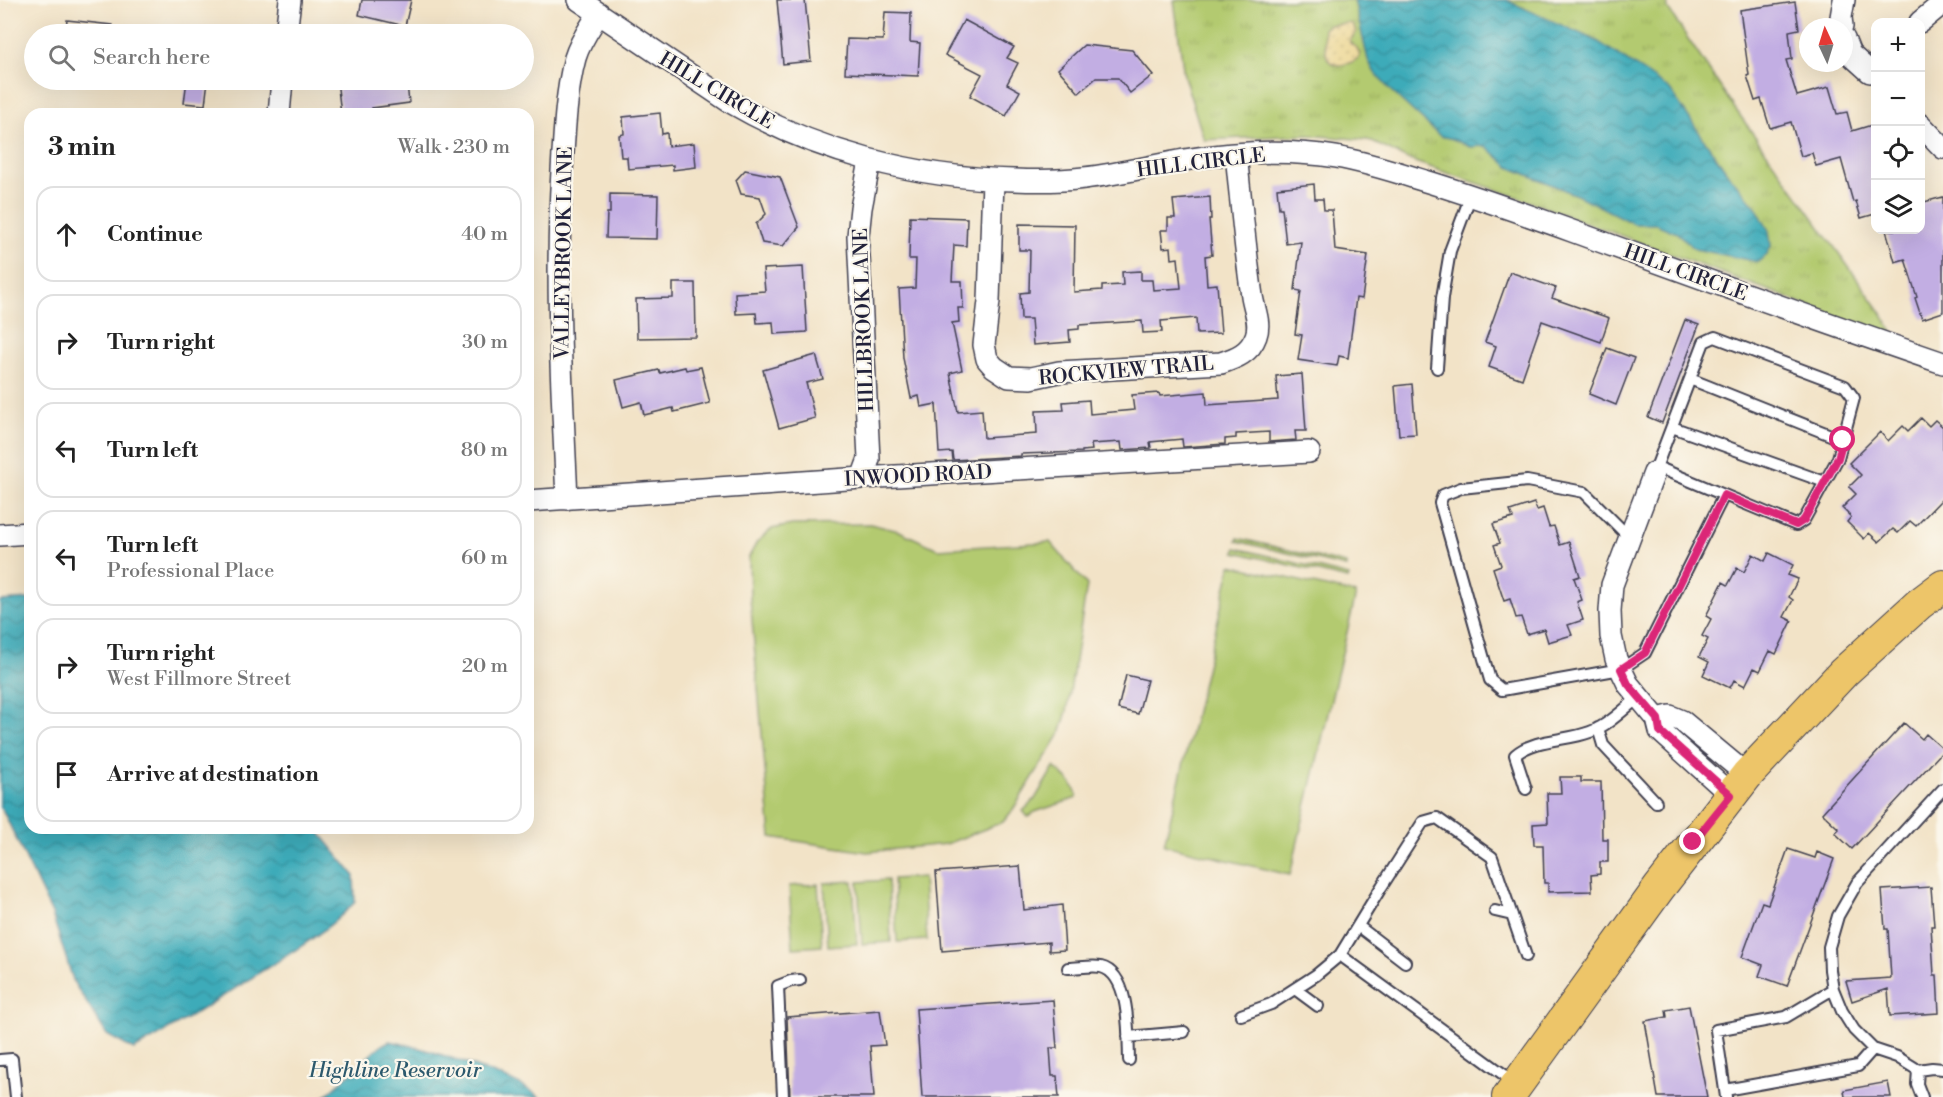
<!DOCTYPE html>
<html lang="en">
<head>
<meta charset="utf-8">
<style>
  body { margin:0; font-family:"Libre Bodoni",serif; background:#f2f2f2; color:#222 }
  .controls { position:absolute; right:18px; top:18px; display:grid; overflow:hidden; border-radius:12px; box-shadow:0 6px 24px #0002 }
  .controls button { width:54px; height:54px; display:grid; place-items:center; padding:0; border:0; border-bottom:2px solid #e0e0e0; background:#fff; color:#222; font:30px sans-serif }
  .compass { position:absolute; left:1799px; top:18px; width:54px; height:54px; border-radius:50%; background:#fff; box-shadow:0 6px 24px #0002; rotate:356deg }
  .stop { position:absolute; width:18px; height:18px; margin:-14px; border:4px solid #db2777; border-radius:50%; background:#fff }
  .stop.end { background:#db2777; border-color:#fff; box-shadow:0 2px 6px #0008 }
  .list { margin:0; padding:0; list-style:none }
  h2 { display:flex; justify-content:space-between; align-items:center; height:78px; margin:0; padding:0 24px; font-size:26px }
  h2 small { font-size:20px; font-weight:400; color:#767676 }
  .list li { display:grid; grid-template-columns:39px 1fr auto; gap:18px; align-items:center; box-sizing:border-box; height:96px; margin:0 12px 12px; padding:0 12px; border:2px solid #e0e0e0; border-radius:18px }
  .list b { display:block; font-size:22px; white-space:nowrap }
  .list p { margin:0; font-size:20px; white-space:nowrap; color:#767676 }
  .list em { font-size:20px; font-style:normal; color:#767676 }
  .icon { flex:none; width:33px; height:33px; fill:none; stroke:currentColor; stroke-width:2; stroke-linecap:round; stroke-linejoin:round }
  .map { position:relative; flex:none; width:1943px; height:1097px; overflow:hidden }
  .search { position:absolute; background:#fff; box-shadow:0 6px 24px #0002; left:24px; top:24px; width:510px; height:66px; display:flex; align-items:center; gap:15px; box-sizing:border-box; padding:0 21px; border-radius:33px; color:#767676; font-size:22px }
  .panel { position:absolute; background:#fff; box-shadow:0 6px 24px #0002; left:24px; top:108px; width:510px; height:726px; border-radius:18px }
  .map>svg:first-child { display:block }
</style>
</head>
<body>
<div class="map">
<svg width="1943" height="1097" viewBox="0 0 1943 1097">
  <defs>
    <pattern id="grass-tufts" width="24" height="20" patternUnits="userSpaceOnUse" patternTransform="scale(1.5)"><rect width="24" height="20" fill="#b3ca6f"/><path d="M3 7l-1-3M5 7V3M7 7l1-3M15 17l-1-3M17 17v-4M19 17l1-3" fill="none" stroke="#9aad61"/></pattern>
    <pattern id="sand-dots" width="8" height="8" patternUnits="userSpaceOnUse" patternTransform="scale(1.5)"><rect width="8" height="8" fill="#eeda9e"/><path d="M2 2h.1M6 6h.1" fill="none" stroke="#ccbb89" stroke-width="1.8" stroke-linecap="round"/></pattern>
    <pattern id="water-waves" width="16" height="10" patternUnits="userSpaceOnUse" patternTransform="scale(1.5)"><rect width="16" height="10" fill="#3cabb9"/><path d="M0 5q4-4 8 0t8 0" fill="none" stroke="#328b98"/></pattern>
  </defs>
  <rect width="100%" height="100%" fill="#fbf7ec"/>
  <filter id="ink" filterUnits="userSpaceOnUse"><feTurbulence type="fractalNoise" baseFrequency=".0167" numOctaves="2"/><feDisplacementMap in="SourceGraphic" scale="12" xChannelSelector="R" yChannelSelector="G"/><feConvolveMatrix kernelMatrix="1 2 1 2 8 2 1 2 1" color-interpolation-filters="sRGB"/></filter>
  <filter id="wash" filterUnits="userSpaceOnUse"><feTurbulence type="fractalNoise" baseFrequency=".008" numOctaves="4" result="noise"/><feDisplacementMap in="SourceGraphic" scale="24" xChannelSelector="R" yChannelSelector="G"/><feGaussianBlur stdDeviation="1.35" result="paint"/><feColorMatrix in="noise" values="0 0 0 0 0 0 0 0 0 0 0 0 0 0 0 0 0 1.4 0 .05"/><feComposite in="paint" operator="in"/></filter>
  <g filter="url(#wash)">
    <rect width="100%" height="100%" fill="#f2e3c7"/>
    <!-- grass -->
    <path fill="url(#grass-tufts)" stroke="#6a7655" stroke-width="1.5" d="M1174,0h493l1,9 63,94 150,209 17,29 -120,-47 -266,-99 -100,-34 -44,-21 -61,-5 -103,5 -20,-64z"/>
    <!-- sand -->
    <path fill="url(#sand-dots)" stroke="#887e6c" stroke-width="1.5" d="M1350,23l4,3 2,7 -6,7v3l7,5 3,8c-7,8 -28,15 -33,1 -1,-2 -4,-26 -3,-28l5,-4z"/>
    <!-- garden -->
    <path fill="#b3ca6f" stroke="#6a7655" stroke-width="1.5" d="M870,524l29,7 39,18 112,-7 37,43 -20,126 -7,23 -48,77 -9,11 -57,22 -79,8 -96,-15 -21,-240 -1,-40 8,-15 15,-13 20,-4z
      M1238,538l108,26v3l-109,-26z
      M1236,548l113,28 -1,3 -113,-27z
      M1231,565l125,29 -66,281 -126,-30z
      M1054,767c9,8 22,17 23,31l-42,14 -7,5 -5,-6 12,-12z
      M923,877l4,63 -30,2 -4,-63z
      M888,880l3,62 -29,2 -4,-62z
      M853,881l4,63 -29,2 -4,-63z
      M818,884l4,62 -29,2 -4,-62z"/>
    <!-- water -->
    <path fill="url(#water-waves)" stroke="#2f667a" stroke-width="1.5" d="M1354,0h152l91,41 52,34 21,15 58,84 28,33 13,24 2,15 -4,8 -9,8 -63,-13 -18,-16 -21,-9h-22l-55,-28 -70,-29 -23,-21 -16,1 -17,-8 -13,-3 -51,-47 -14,-16 -7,-13z
      M30,599v229h286l38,47 1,27c-29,31 -64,51 -99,73 -40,26 -80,51 -122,75l-27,-15 -33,-52 -22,-69 -49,-103 -3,-3v-207z
      M389,1041c29,5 55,14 82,24 23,9 49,17 69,32h-216l56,-51z"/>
    <g id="blocks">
      <!-- building -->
      <path fill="#c2aee3" d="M362,0h49l-6,26 -46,-11z
        M777,0h28l6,61 -28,3z
        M1795,2l4,27 -10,2 3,28 -6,1 11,36 32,-9 8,27 10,-2 5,19 23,-7v90l-14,4 -5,-17 -3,1 -12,-43 -25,7 -4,-13 -11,3 -10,-34 -21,6 -9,-29 -6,2 -8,-25 2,-1 -9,-65z
        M885,12l26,1 -1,29 10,1 -2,33 -73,-3 2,-34 36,1z
        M67,20l45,5 -1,9h-46z
        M964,20l50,27 -7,11 11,5 -11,21 13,7 -14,25 -36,-20 12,-22 -37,-19z
        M1084,45l48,5 21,25 -23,18 -12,-15h-22l-17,15 -21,-24z
        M187,80h21l-3,25 -21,-2z
        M337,80h32l1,8 37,-5 2,20 -37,5 1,6h-32z
        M660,113l2,21 5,-1 1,13 26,-3 2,24 -23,3v-5l-45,4 -1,-12h-6l-2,-22 5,-1 -1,-17z
        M745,170l35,7 19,50 -16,19 -21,-3 -6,-19 10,-10 -6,-17 -19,-3 -5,-14z
        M1314,184l1,15h8l1,11h8l3,40 33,5 -6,44 -6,-1 -8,60 -9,-2 -2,10 -39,-6 4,-25 -7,-1 6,-43 -6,-1 6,-48 -15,2 -4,-36h-3l-2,-20z
        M610,194l48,1 -1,44 -51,-1 1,-25h3z
        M1210,197l1,22h-2l3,36 -7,1 2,29 10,-1 4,49 -24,1 -1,-16 -35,3 1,11 -19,1 -1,-12 -63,4v4l-10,1 1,12 -37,3 -2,-26h-10l-1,-26 9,-1 1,-42h-11v-26l56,1 -1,67 28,-2v-4l21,-1 -1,-13 19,-1v9h11l1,10 28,-2 -3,-30 -6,1 -1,-12 -8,1 -2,-18h7v-12h7l-2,-18z
        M1943,197v115l-21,7 -7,-21 2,-1 -12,-38 -10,3 -9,-32h34v-27z
        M910,216l57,2 -1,28 -12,-1 -2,36h10l1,27h-5l1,14 -7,1 10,47 -12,3 8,39 24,-2 2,28 53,-4 -1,-23 28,-1 -1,-8 26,-2 1,14 44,-4 -2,-15 27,-2 1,3 46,-4 1,13 71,-5 -2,-24 26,-2 4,57h-11l1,9 -27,2v-10l-33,2v4l-11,1v5l-42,3 -1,-8 -32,3 1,6 -29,2 -1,-8 -30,2 1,6 -10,1v1l-61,2v2l-68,4 -1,-8 -13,1 -3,-49 -15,3 -2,-11 -8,2 -8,-40 -4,-69 16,-1 1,-29h-7z
        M803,267l4,65 -33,2 -1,-12 -16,1 -1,-10 -20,1 -1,-21 30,-2 -2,-22z
        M1510,272l46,16 -4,10 57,20 -8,24 -59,-21 -20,58 -33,-12 7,-21 -11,-4z
        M673,283h22l1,54 -59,1 -1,-39 37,-1z
        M1685,320l14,5 -37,98 -14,-6z
        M1607,348l27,10 -18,47 -27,-11z
        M816,355l7,24 -17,4 9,35 -36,10 -16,-58z
        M685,367l1,3 15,-3 9,36 -36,9 -1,-4 -29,7 -3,-13 -18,5 -7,-27 43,-10 1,3z
        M1412,384l4,50 -17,1 -4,-49z
        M1921,418l8,8 6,-6 8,7v71l-27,28 -6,-5 -12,12 -5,-4 -14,13 -10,-9 -5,6 -17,-17 4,-5 -9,-9 14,-14 -7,-7 12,-12 -12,-12 31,-31 8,9 15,-15 5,5z
        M1534,503l3,7 6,-2 6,19 5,-1 6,19 9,-3 11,34 -6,2 8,22 -5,2 6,18 -15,5 4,10 -24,7 -4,-13 -17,5 -6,-17 -5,1 -6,-19 -6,2 -11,-33 8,-3 -7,-20 6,-2 -7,-19 20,-6 -3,-7z
        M1769,553l24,12 -5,10 10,4 -9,18 4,3 -9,17 8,4 -16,33 -6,-3 -10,20 -6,-3 -9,18 -11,-6 -4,8 -27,-13 6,-13 -10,-5 9,-18 -6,-3 9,-17 -5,-3 17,-34 5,3 9,-17 7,4 9,-18 12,7z
        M1126,675l21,5 -9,34 -20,-5z
        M1904,723l18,16 4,-5 17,15v2l-91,98 -17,-16 4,-4 -17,-16z
        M1560,777h21v5h20l1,57h6v23h-8v12l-9,1 1,16 -44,1v-9h-4l-1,-38h-9l-1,-21 15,-1 -1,-30h14z
        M1788,849l27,9 2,-6 17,7 -47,127 -28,-10 4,-11 -21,-8 20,-55 6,2z
        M1020,866l4,44 38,-5 3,45 -16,1v-9l-107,9 -6,-79z
        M1931,887l3,39h-3l3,49h3l2,38 -49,3 -2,-27 -36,12 -6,-20 45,-3 -3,-49h-3l-3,-39z
        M1053,1000l4,48h-7l2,28h5l2,21h-137l-6,-88z
        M1689,1006l18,91h-49l-13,-76 22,-4 -1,-7z
        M880,1010l5,35 -15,1 4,51h-84l-3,-80z
        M1888,1082l3,15h-46l-1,-7z"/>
    </g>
  </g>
  <g filter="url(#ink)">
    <use href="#blocks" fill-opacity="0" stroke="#413f50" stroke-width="1.5"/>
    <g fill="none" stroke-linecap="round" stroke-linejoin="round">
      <!-- service casing -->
      <g stroke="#413f50" stroke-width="14">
        <path id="service" d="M1437,368l5,-70 8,-47 21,-56
          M1690,379l153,61
          M1672,427l153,55
          M1654,473l50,-131 11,-5 130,49 9,12 -16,60 -34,62 -8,5 -139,-58
          M1630,538l-46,-46 -57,-11 -66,7 -18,7 -3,8 50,177 12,10 119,-21 24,-16 79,-158
          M1598,728l5,17 53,57
          M1526,789l-11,-34c20,-17 52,-14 75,-23 19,-7 34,-23 49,-35
          M1495,911l17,4
          M1358,926l47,36
          M1340,955l42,-69 41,-64 14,-4 55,39 34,99
          M1068,968c10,0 24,-3 33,-1 30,7 27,70 28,93
          M1295,989l23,17
          M1241,1015l30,-11 45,-29 24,-20 174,127
          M1128,1037l56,-5
          M0,1060l12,-1 4,38
          M1918,1070l14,-2 11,1
          M1725,1090l133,-24 15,-17
          M783,1097l-5,-111 13,-5 9,-1
          M1726,1097l-10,-67 70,-13 47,-28
          M1922,1097l-5,-13 1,-14 -21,-13 -24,-8 -19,-19 -12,-19 -9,-22 -3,-19 -1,-23 9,-31 19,-33 86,-94"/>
      </g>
      <!-- minor casing -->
      <g stroke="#413f50" stroke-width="24">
        <path id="minor" d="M579,0l151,102c86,50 185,76 284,78 23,1 47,1 70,-2 34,-4 67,-12 100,-18 49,-8 103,-11 152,-3 29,5 57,14 86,23 50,15 100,33 150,51 123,45 247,90 371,132
          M1920,22l23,-19
          M1842,27l-1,-10 3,-17
          M286,34l4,-34
          M1844,39l6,15 20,18 6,-5
          M279,114l3,-34
          M1920,124l23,24
          M993,180l-4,121 -5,44 3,14 7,8 15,10 22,1 28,-6 162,-9c15,-5 29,-10 35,-27 5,-13 -2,-27 -4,-40 -7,-47 -11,-95 -16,-142
          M1654,473l-42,112 -2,26 1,25 5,23 12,25 29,35 3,12 71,64
          M862,478l7,-19 -11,-223 3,-28 9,-47
          M567,499c-5,-110 -12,-219 -5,-328 2,-35 4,-80 13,-113 5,-17 15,-30 24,-45
          M528,501l334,-23 447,-26
          M0,535l30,-2
          M1657,719l13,-3 12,5 65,54"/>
      </g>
      <!-- primary casing -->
      <g stroke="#413f50" stroke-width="34">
        <path id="primary" d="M1508,1097l151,-209 88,-113 97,-103 75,-68 24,-18"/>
      </g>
      <!-- service -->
      <use href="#service" stroke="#fff" stroke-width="10"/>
      <!-- minor -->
      <use href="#minor" stroke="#fff" stroke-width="21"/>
      <!-- primary -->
      <use href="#primary" stroke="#edc569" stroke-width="32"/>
    </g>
  </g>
  <g fill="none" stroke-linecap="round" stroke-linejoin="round" filter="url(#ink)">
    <!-- route -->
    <path stroke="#db2777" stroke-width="8" d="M1693,842l38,-47 -71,-64 -2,-12 -30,-35 -7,-15 24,-16 79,-158 72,30 8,-5 34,-62 5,-18"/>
  </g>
  <g text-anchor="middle" stroke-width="4.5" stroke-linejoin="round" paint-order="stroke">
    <!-- street labels -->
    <g font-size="20" fill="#22223b" stroke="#fbf7ec">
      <text transform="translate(717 90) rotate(31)" y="7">HILL CIRCLE</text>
      <text transform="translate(1201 162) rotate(-7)" y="7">HILL CIRCLE</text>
      <text transform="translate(563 253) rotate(-89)" y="7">VALLEYBROOK LANE</text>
      <text transform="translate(1686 272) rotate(20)" y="7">HILL CIRCLE</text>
      <text transform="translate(863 320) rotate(-92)" y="7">HILLBROOK LANE</text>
      <text transform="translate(1126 370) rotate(-5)" y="7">ROCKVIEW TRAIL</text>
      <text transform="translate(918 475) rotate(-3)" y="7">INWOOD ROAD</text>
    </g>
    <!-- water labels -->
    <g font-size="21" font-style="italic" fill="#2c596d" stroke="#fbf7ec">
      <text x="395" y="1077">Highline Reservoir</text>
    </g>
  </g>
</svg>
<div class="controls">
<button>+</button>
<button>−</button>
<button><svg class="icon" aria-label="locate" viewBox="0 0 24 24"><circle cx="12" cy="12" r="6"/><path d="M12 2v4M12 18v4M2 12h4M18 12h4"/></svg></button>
<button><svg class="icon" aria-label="layers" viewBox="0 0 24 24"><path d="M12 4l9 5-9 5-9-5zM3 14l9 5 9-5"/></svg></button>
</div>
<svg class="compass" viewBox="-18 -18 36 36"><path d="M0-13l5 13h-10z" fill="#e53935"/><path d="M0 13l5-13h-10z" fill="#767676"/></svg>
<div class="stop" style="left:1843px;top:440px"></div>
<div class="stop end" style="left:1693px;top:842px"></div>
<div class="search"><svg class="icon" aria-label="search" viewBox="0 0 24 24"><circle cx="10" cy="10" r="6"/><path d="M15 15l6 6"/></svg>Search here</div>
<section class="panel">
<h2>3 min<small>Walk · 230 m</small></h2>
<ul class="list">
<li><svg class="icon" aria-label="ahead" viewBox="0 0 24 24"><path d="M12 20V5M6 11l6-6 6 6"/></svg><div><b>Continue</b></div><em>40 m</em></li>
<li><svg class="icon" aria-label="right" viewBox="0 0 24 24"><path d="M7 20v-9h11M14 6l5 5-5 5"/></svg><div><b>Turn right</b></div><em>30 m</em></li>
<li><svg class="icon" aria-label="left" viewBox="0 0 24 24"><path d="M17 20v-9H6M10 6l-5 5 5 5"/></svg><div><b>Turn left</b></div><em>80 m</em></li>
<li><svg class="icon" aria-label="left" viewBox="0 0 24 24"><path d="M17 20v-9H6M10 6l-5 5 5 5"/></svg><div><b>Turn left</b><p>Professional Place</p></div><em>60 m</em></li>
<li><svg class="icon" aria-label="right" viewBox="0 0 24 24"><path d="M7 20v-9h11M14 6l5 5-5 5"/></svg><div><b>Turn right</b><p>West Fillmore Street</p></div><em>20 m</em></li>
<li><svg class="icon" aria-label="arrive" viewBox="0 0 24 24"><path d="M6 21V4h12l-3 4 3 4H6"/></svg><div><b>Arrive at destination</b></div></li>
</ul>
</section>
</div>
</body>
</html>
